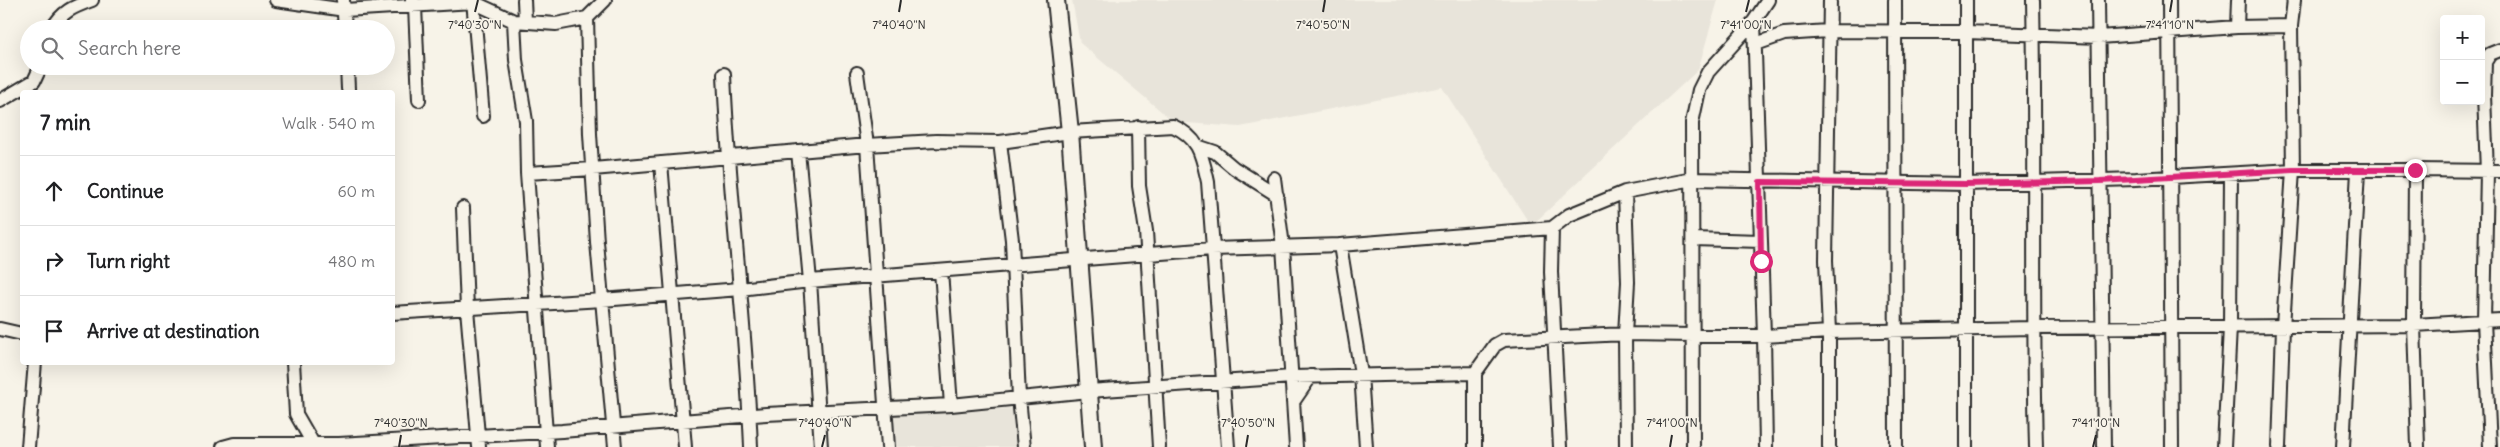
<!DOCTYPE html>
<html lang="en">
<head>
<meta charset="utf-8">
<style>
  body { margin:0; font-family:Delius,sans-serif; background:#f2f2f2; color:#202124 }
  .controls { position:absolute; right:15px; top:15px; display:grid; overflow:hidden; border-radius:5px; box-shadow:0 5px 20px #0002 }
  .controls button { width:45px; height:45px; display:grid; place-items:center; padding:0; border:0; border-bottom:1px solid #e0e0e0; background:#fff; color:#202124; font:25px sans-serif }
  .stop { position:absolute; width:15px; height:15px; margin:-11px; border:4px solid #db2777; border-radius:50%; background:#fff }
  .stop.end { background:#db2777; border-color:#fff; box-shadow:0 1px 5px #0008 }
  .list { margin:0; padding:0; list-style:none }
  h2 { display:flex; justify-content:space-between; align-items:center; height:65px; margin:0; padding:0 20px; font-size:21px }
  h2 small { font-size:16px; font-weight:400; color:#757577 }
  .list li { display:grid; grid-template-columns:32px 1fr auto; gap:15px; align-items:center; box-sizing:border-box; height:70px; padding:0 20px; border-top:1px solid #e0e0e0 }
  .list b { display:block; font-size:19px; white-space:nowrap }
  .list em { font-size:16px; font-style:normal; color:#757577 }
  .icon { flex:none; width:28px; height:28px; fill:none; stroke:currentColor; stroke-width:2; stroke-linecap:round; stroke-linejoin:round }
  .map { position:relative; flex:none; width:2500px; height:447px; overflow:hidden }
  .search { position:absolute; background:#fff; box-shadow:0 5px 20px #0002; left:20px; top:20px; width:375px; height:55px; display:flex; align-items:center; gap:12px; box-sizing:border-box; padding:0 18px; border-radius:28px; color:#757577; font-size:19px }
  .panel { position:absolute; background:#fff; box-shadow:0 5px 20px #0002; left:20px; top:90px; width:375px; height:275px; border-radius:5px }
  .map>svg:first-child { display:block }
</style>
</head>
<body>
<div class="map">
<svg width="2500" height="447" viewBox="0 0 2500 447">
  <rect width="100%" height="100%" fill="#f7f3e8"/>
  <filter id="ink" filterUnits="userSpaceOnUse"><feTurbulence type="fractalNoise" baseFrequency=".02" numOctaves="2"/><feDisplacementMap in="SourceGraphic" scale="10" xChannelSelector="R" yChannelSelector="G"/><feConvolveMatrix kernelMatrix="1 2 1 2 8 2 1 2 1" color-interpolation-filters="sRGB"/></filter>
  <g filter="url(#ink)">
    <!-- built -->
    <path fill="#e8e4da" d="M1072,0h646l-20,70 -167,156 -89,-139 -202,40 -66,-5 -94,-79z
      M1013,408l3,39h-122l-3,-31z"/>
    <g fill="none" stroke-linecap="round" stroke-linejoin="round">
      <!-- minor casing -->
      <g stroke="#2b2b2b" stroke-width="16">
        <path id="minor" d="M276,0l69,10 128,-8 41,19 42,3 31,-6 18,-18
          M343,0l2,29
          M412,0l3,6 4,94
          M473,0l10,116
          M524,0l1,21
          M1895,0l1,447
          M2033,0c3,149 -1,298 3,447
          M2098,0l6,447
          M2169,0l3,447
          M587,18l3,116 7,108 18,205
          M514,21l2,39 10,61 1,52 20,274
          M1754,21l10,315 2,111
          M2237,27l1,-27
          M52,29c10,-18 21,-22 40,-29
          M1756,44l28,-10 44,-3 139,1 132,5 138,-10 54,-1
          M347,66l1,23
          M857,73l10,72 21,302
          M724,74c5,125 22,248 27,373
          M0,101l34,-20 7,-15
          M1138,127l1,59 7,45 13,216
          M1000,142l12,98 7,158 5,49
          M1197,146l18,6 19,16 43,27
          M798,151l12,130 11,166
          M661,163l24,284
          M527,173l66,-4 274,-24 69,-4 64,1 70,-10 103,-6c27,12 29,30 35,56l20,265
          M1274,178l9,68 13,201
          M463,208l4,101 12,138
          M1693,239l68,2
          M1340,245l21,129 5,73
          M941,271l10,134
          M392,313l210,-13 138,-11 70,-8 402,-32 128,-4 212,-17
          M0,329l22,5
          M293,362l3,52 19,33
          M1293,402l18,-26
          M28,447l7,-85
          M223,447l11,-3h105l223,-13 204,-17 185,-9 138,-14 203,-14 183,-4
          M1475,447v-74l20,-28 9,-5 121,-6 139,2 65,-4 204,-4 381,-3 86,-5
          M1560,447l-9,-175 1,-44 17,-13 56,-23
          M1626,447l-1,-113 3,-52 -3,-90 68,-13 273,5 170,-5 157,-9h122
          M1693,447l-1,-324 7,-33 9,-18 46,-51 14,-21
          M1829,447v-115l-3,-72 4,-260
          M1966,447v-447
          M2224,447l6,-120 1,-153
          M2279,447l4,-120 10,-157 -2,-144 3,-26
          M2343,447l15,-276
          M2418,447l-4,-122 1,-155 85,1
          M2490,447l-6,-126 3,-149 -3,-77 1,-33 5,-8 10,-4"/>
      </g>
      <!-- major casing -->
      <g stroke="#2b2b2b" stroke-width="20">
        <path id="major" d="M1056,0l14,132 23,315"/>
      </g>
      <!-- minor -->
      <use href="#minor" stroke="#f7f3e8" stroke-width="12"/>
      <!-- major -->
      <use href="#major" stroke="#f7f3e8" stroke-width="16"/>
    </g>
  </g>
  <g fill="none" stroke-linecap="round" stroke-linejoin="round" filter="url(#ink)">
    <!-- route -->
    <path stroke="#db2777" stroke-width="6" d="M1761,261l-1,-79 206,2 134,-3 193,-11h122"/>
  </g>
  <!-- ticks -->
  <path fill="none" stroke="#2b2b2b" stroke-width="2" d="M475,12l3,-12M899,12l2,-12M1323,12l2,-12M1746,12l3,-12M2170,12l2,-12M399,447l2,-12M822,447l3,-12M1246,447l2,-12M1670,447l2,-12M2093,447l3,-12"/>
  <g font-size="12" text-anchor="middle" fill="#2b2b2b" stroke="#f7f3e8" stroke-width="4" stroke-linejoin="round" paint-order="stroke">
    <text x="475" y="29">7°40'30"N</text>
    <text x="899" y="29">7°40'40"N</text>
    <text x="1323" y="29">7°40'50"N</text>
    <text x="1746" y="29">7°41'00"N</text>
    <text x="2170" y="29">7°41'10"N</text>
    <text x="401" y="427">7°40'30"N</text>
    <text x="825" y="427">7°40'40"N</text>
    <text x="1248" y="427">7°40'50"N</text>
    <text x="1672" y="427">7°41'00"N</text>
    <text x="2096" y="427">7°41'10"N</text>
  </g>
</svg>
<div class="controls">
<button>+</button>
<button>−</button>
</div>
<div class="stop" style="left:1761px;top:261px"></div>
<div class="stop end" style="left:2415px;top:170px"></div>
<div class="search"><svg class="icon" aria-label="search" viewBox="0 0 24 24"><circle cx="10" cy="10" r="6"/><path d="M15 15l6 6"/></svg>Search here</div>
<section class="panel">
<h2>7 min<small>Walk · 540 m</small></h2>
<ul class="list">
<li><svg class="icon" aria-label="ahead" viewBox="0 0 24 24"><path d="M12 20V5M6 11l6-6 6 6"/></svg><div><b>Continue</b></div><em>60 m</em></li>
<li><svg class="icon" aria-label="right" viewBox="0 0 24 24"><path d="M7 20v-9h11M14 6l5 5-5 5"/></svg><div><b>Turn right</b></div><em>480 m</em></li>
<li><svg class="icon" aria-label="arrive" viewBox="0 0 24 24"><path d="M6 21V4h12l-3 4 3 4H6"/></svg><div><b>Arrive at destination</b></div></li>
</ul>
</section>
</div>
</body>
</html>
